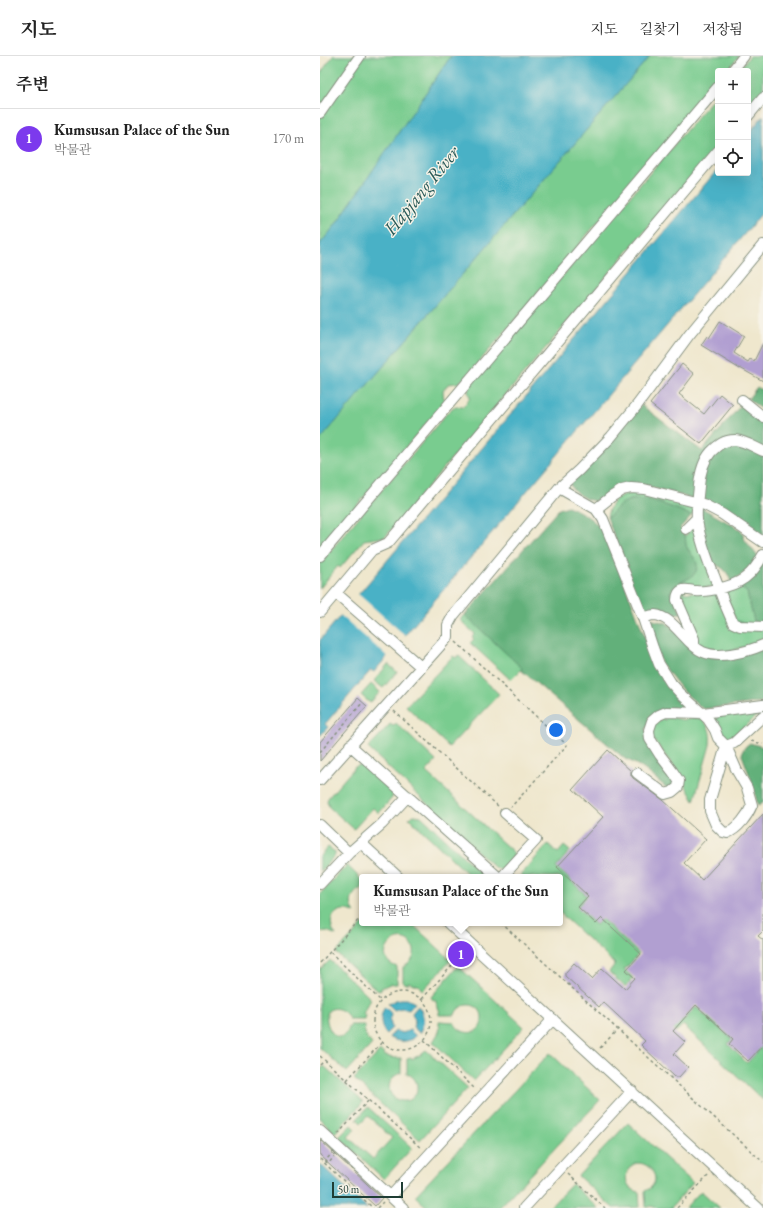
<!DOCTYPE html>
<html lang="ko">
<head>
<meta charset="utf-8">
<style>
  body { margin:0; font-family:"EB Garamond","Noto Serif KR",serif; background:#f2f2f2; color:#222 }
  .controls { position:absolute; right:12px; top:12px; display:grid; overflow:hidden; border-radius:4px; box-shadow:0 4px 16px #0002 }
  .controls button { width:36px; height:36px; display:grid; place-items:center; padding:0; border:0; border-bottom:1px solid #e0e0e0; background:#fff; color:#222; font:20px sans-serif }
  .scale { position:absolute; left:12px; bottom:10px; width:71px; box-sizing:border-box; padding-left:4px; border:2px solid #1f3d34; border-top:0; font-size:11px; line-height:14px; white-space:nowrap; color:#1f3d34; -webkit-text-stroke:3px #f7f3e8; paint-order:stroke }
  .you { position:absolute; left:236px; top:674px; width:14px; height:14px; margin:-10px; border:3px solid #fff; border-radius:50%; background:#1a73e8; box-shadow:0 0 0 6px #1a73e833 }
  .badge { display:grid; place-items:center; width:26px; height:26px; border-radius:50%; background:#7c3aed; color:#fff; font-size:13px; font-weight:700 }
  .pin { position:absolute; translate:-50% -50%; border:2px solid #fff; box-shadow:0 1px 4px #0006 }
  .popup { position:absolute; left:39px; top:818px; width:204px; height:52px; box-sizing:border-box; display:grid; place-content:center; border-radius:4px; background:#fff; filter:drop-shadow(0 1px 3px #0005); font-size:13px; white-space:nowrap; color:#767676 }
  .popup b { font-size:15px; color:#222 }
  .popup::after { content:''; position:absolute; left:50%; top:100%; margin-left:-8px; border:8px solid transparent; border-top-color:#fff }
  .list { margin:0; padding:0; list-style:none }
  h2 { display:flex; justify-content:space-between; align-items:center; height:52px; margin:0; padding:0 16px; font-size:17px }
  h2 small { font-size:13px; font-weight:400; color:#767676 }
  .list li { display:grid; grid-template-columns:26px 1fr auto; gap:12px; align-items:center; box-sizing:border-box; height:60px; padding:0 16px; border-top:1px solid #e0e0e0 }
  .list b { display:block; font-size:15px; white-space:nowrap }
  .list p { margin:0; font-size:13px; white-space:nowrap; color:#767676 }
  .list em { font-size:13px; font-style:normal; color:#767676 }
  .icon { flex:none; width:22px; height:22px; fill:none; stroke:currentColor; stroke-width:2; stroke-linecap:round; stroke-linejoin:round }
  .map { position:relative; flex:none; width:443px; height:1152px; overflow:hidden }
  header { display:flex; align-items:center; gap:24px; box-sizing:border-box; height:56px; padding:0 20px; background:#fff; border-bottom:1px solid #e0e0e0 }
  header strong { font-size:19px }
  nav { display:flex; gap:22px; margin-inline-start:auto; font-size:14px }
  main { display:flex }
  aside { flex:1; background:#fff }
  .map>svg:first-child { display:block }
</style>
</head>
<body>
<header>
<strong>지도</strong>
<nav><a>지도</a><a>길찾기</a><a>저장됨</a></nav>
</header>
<main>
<aside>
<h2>주변<small></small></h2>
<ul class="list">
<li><span class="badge">1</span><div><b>Kumsusan Palace of the Sun</b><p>박물관</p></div><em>170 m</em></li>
</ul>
</aside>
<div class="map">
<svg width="443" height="1152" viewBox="0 0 443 1152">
  <rect width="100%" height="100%" fill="#f7f3e8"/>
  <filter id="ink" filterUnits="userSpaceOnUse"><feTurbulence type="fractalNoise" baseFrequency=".025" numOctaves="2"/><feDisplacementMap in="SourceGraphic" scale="8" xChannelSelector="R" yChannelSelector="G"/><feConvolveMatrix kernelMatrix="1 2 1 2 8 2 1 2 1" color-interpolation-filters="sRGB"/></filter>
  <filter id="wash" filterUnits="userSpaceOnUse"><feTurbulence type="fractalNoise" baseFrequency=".012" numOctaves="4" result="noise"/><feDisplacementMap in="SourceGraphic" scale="16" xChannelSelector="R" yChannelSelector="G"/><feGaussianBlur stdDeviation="0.9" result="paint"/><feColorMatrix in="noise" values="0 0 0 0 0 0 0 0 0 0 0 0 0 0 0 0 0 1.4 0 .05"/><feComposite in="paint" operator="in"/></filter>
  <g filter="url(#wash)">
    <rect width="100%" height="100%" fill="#efe7cd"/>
    <!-- green -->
    <path fill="#79cc8f" stroke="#4c8462" d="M13,0h24l-37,52v-34z
      M43,0h88l-117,171 -14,17v-127z
      M330,0h89l-12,15h-9v10l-251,295 -9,7 -10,1 -5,7 1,10 -3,5 -121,143v-109z
      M430,0h13v36l-15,17v-38h-11z
      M398,37v52l-333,392 -21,3 -24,28 -2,-2 -18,22v-25l128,-151c4,-4 8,-6 15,-5l7,-9 -2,-7 2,-6z
      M322,436l51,13 1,8 -3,3c-14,-8 -45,-20 -61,-16 -5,1 -15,12 -19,16l-4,1c5,-22 15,-23 35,-25z
      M375,469l20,62 -28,1 -11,12 -6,-6c1,-9 8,-11 16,-14l8,-22 -8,-12 -1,-10z
      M418,530l9,6 8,33 -18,-2 -14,-32z
      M395,535l13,27 35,11v14l-41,9 -24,-5 -18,-51 2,-3z
      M145,559l58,53 -12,12 -41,-37 4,-4 -2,-2 3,-3 -15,-14z
      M138,599l41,39 -50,53 -43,-41 47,-50 3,2z
      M68,608l9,8 -14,16 -9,-7z
      M51,628l9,8 -10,11 -9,-8z
      M443,652v2l-31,28 -7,1c-6,-6 -8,-12 -9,-21l4,-2z
      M348,661l16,3 12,-2h6c8,10 9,14 8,27l-16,56 -14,-26 -27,-36 -1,-9 3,-6 7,-6z
      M76,667l40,38 -10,11 88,81c-1,5 -8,14 -13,16 -3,1 -4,-1 -7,-2l-126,-119 22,-24 3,2z
      M40,709l5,1 25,22c2,4 3,6 2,10l-13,15 -6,-5 -19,21 -25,-22 -2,-6 1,-3 27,-31z
      M94,759l7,1 64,61h-14l-62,-59z
      M228,788l10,9 6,-7 6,5 -14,16 31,29 -10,11 19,18 6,-6 37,35 -15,16 9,8 -8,9 -16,-15 6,-8 -55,-51v-36h-39l-1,-1z
      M8,791l7,5v3l-15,17v-16z
      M27,809l15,15v8c-11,5 -14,16 -7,25 -16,-10 -32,6 -19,22l-9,-4 -7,1v-38z
      M44,867h47l40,37 -28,30 -3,-2v-2l-12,-4v2l-5,-1v-16c8,-3 14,-12 10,-20 -12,-24 -45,10 -16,20v17h-4l-1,-1 -11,5 1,1 -4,2 -42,-38z
      M10,904l41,39 -2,4h-1l-5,11 2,1 -1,4h-15c-1,-4 -4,-7 -8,-9 -4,-2 -8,-2 -12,0 -9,12 11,44 21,15h15v4l-1,1c2,8 4,9 8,14l-25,28 -27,-24v-78z
      M138,910l66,61 -50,54 -41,-39 6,-10 1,-5 -1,-1v-5l15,1c6,15 28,14 28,-3 1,-17 -23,-19 -27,-4h-16v-3h1l-5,-12h-2l-2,-3z
      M376,951l36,32 -4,5 19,19 16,-17v54l-80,-75 -7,7 -10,-9 7,-9 9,8z
      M106,994l42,38 -48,52 -66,-61 26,-28 4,3v1c6,3 10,3 17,3v15c-17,5 -15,27 2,28 17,1 19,-23 4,-27v-16l4,-1 1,2 10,-5v-1z
      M230,997l50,47 -101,108h-71l-13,-12z
      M4,1010l39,36 -28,31 -15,-14v-49z
      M48,1051l44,41 -28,31 -45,-42 12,-12 4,4 -7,8 25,22 19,-21 -24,-22 -7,7 -4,-4z
      M308,1067l65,60 -22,25h-13l-8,-2 -1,1h-3l-1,-16c27,-12 -9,-44 -18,-18 -3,9 3,17 12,19l1,15 -27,1 -35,-32z
      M252,1128l26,24h-49z
      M381,1135l19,17h-35z"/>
    <!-- forest -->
    <path fill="#62b07a" stroke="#407657" d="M437,331l6,4v19l-15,-11z
      M321,349l61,46 39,-46 22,16v28l-15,-7 -34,4 -19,50 -4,2 -46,-12 -50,15c-10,-1 -21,-8 -25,-17z
      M416,386l27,12v85l-59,-39 -3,-5 4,-30 12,-15z
      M319,443c18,3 36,8 52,17l-11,12c2,3 4,5 5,8 1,4 0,8 2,12 3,5 9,11 10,16 2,19 -25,14 -27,30l6,6 5,13 -19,2 -19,-1 -36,-97c5,-2 6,-5 10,-9 6,-7 13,-8 22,-9z
      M248,450c16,7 30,16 39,31l47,124 41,49 -25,-2 -25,21 30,52 -1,4 -3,3h-4c-14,-11 -25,-23 -42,-29l-104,-89 1,-2 -57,-53 94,-106z
      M380,451l41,23 4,10 14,18 -4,6 -23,19c-5,-11 -7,-16 -20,-19l-9,-24z
      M443,505v64h-8l-8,-33 -9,-6z
      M329,563l18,4 33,31 63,-6v54l-60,7 -19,-17 -23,-29 -14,-39z
      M430,687l13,4v56l-5,3 -7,-27 -9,-24 1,-5 3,-4z"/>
    <!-- water -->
    <path fill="#48b1c6" stroke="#34777d" d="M131,0h199l-330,384v-196l14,-17z
      M443,60v96l-389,460 -3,-2 -46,54 3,3 -8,9v-96l398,-471v4h30v-39z
      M81,943h6l8,4 -6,7 -7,-2 -8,2 -6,-6 8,-4z
      M98,950c7,8 7,19 1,27l-6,-6 2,-7 -3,-7z
      M65,951l6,6 -1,8 2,7 -6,6c-6,-8 -7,-18 -1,-27z
      M90,974l6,6c-8,7 -18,7 -27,1l6,-6 8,2z
      M0,1108l47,44h-47z"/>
    <!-- pier -->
    <path fill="#efe7cd" d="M37,537l50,44 -18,21 -50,-44z"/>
    <g id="blocks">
      <!-- building -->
      <path fill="#b19fd1" d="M400,265l24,15 -10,17 14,9 2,-3 4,2 9,-18v38l-23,-13v1l-39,-24 6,-9 2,2z
        M362,308l12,10 -15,20 25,20 16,-20 13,11 -32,39 -51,-40z
        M38,642l9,8 -47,55v-19z
        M288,694l23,21v4l2,3 30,22 43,39 -22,24 18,17 61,-66v117l-5,5 5,4v105l-15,16 -19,-17 4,-5 -37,-34 -23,26 12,11 -11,12 14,13 -9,10h-4l-34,-32 4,-4 -42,-39 -4,5 -34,-31v-3l9,-10 18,16 10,-11 23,21 10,-11 -9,-8 15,-16 -39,-36 -6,6 -18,-17 10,-11 -31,-29 46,-50 -30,-28z
        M0,1084l62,58 -7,8 -55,-51z"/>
    </g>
  </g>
  <g filter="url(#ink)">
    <use href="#blocks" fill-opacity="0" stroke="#879280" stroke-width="1"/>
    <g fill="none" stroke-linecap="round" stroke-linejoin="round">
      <!-- minor casing -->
      <g stroke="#879280" stroke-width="12">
        <path id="minor" d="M412,15l12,-15
          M0,57l40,-57
          M428,60l15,-18
          M422,344l21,17
          M443,395c-9,-4 -18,-10 -28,-11 -11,0 -17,5 -24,12 -8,9 -11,22 -12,34 -1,11 -3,23 -2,34 3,20 10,39 18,58 5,15 11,30 18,45l7,3 23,1
          M239,432l20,-18 32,-33 27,-33 51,-69 74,-90
          M276,453l15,-12 11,-7 9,-2 13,1 59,15 19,10 41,28
          M366,473l11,-11
          M0,500l398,-469
          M16,537l85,74
          M0,556l52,-62 16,-7 330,-392
          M323,562c4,-1 7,-3 12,-3 19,2 31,30 48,37 16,7 44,0 60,-7
          M374,590v-7l-17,-39c0,-5 2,-9 6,-10 5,-1 9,1 13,1 7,1 15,-1 21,-2 24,-5 35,-13 46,-34
          M30,689l148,132
          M406,690l11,25 10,17 5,17c-4,10 -14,24 -25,28l-4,-1 -7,-7 -6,-14v-11z
          M317,717l28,21 7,-2 6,-5 1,-6 -6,-9 -13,-17 -10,-16 -1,-9 3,-9 7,-6 7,-3 37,1 60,-8
          M0,724l128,-143v-12l5,-9 106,-128 37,21 7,10 40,99 10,30 6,16 12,19 10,11 27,25 7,11 3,8 8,8 8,-3 29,-27
          M0,769l29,28
          M41,787l37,34
          M182,821l34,-37 -31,-27
          M0,828l29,-31 33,-29 26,-28
          M128,867l310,285
          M0,1075l83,77
          M71,1140l162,-177
          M204,1152l108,-117"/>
      </g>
      <!-- path -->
      <path stroke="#879280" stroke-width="1.5" stroke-dasharray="3 3" stroke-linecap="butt" d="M136,586l111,103 -56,62
        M74,655l104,95
        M431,685l12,3
        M0,696l43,-50
        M181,867l262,239
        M10,896l51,49
        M0,907l42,-47
        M53 965a29 29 0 1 1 58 0a29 29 0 1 1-58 0Z
        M102,943l43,-48
        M104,984l51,49
        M280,992l18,-19
        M0,1000l102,93
        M0,1009l5,-5
        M27,1024l35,-38
        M18,1078l30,-33
        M13,1096h3v2l-7,9 -3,-1v-2z
        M0,1103l53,49
        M248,1118l37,34
        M57,1152l6,-6
        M357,1152l31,-32"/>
      <!-- minor -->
      <use href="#minor" stroke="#fff" stroke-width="10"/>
    </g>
  </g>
  <g text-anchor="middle" stroke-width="3" stroke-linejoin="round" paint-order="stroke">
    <!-- water labels -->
    <g font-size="19" font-style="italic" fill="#295a58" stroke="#f7f3e8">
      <text transform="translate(101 134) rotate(-51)" y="7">Hapjang River</text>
    </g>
  </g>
</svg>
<div class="controls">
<button>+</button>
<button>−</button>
<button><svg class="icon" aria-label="locate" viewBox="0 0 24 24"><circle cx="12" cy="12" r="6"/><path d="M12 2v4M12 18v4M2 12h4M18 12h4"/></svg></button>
</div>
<div class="scale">50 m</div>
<div class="you"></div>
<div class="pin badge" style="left:141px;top:898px">1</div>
<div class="popup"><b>Kumsusan Palace of the Sun</b>박물관</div>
</div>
</main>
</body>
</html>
